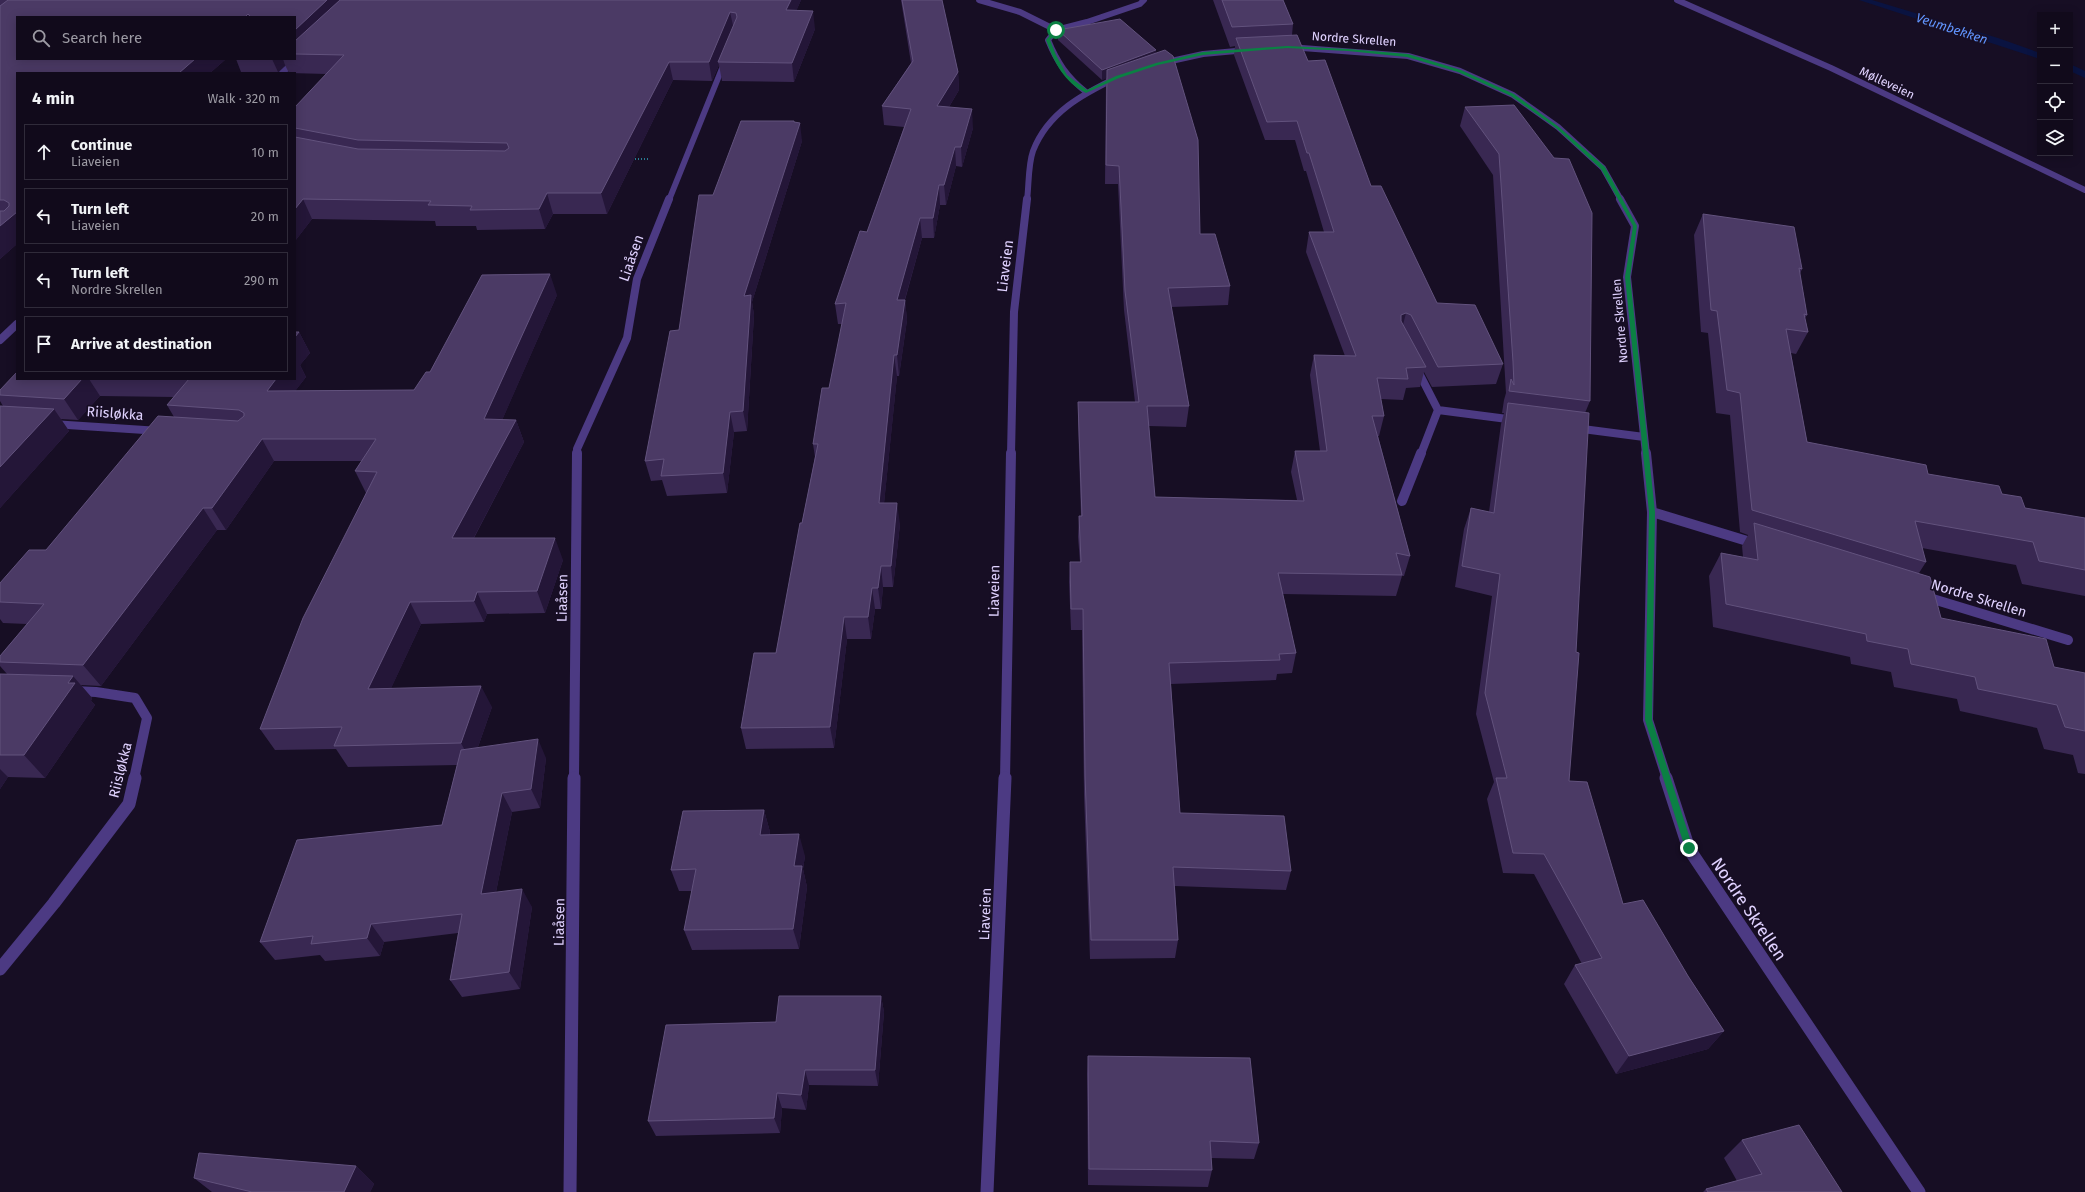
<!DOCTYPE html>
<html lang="en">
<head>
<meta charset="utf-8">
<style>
  body { margin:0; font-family:"Fira Sans",sans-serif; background:#1e1828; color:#f1f3f6 }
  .controls { position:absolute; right:12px; top:12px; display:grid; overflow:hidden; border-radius:0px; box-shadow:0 2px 10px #0003 }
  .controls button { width:36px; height:36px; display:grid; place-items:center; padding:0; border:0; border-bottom:1px solid #302b3a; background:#110a1b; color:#f1f3f6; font:20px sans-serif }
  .stop { position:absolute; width:12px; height:12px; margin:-9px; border:3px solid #0b8043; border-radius:50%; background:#fff }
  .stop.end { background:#0b8043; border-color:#fff; box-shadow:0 1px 4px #0008 }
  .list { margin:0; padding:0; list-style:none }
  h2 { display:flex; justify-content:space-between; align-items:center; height:52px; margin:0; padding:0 16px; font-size:17px }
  h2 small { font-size:13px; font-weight:400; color:#9c9aa3 }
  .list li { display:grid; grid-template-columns:26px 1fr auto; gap:12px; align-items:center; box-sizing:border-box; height:56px; margin:0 8px 8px; padding:0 8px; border:1px solid #302b3a; border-radius:0px }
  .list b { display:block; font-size:15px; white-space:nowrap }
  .list p { margin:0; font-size:13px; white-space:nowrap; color:#9c9aa3 }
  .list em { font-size:13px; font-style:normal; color:#9c9aa3 }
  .icon { flex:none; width:22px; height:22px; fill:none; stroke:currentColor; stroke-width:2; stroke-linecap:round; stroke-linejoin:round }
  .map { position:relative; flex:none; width:2085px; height:1192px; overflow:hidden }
  .search { position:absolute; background:#110a1b; box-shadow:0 2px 10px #0003; left:16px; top:16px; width:280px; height:44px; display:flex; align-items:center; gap:10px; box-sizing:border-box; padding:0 14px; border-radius:0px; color:#9c9aa3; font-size:15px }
  .panel { position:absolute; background:#110a1b; box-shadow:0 2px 10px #0003; left:16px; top:72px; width:280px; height:308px; border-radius:0px }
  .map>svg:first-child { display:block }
</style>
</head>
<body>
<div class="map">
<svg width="2085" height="1192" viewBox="0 0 2085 1192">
  <rect width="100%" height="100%" fill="#170e24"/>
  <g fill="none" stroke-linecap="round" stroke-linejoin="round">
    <!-- stream -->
    <path fill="#0a1341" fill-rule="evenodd" d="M1859,0h13l126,38 42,15v6z
      M2070,64l15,7v7l-15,-7z"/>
    <!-- path -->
    <path stroke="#30a1b5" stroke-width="1.5" stroke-dasharray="1 2" stroke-linecap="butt" d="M632,159h17"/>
    <!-- minor-far3 -->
    <path stroke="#4c3a83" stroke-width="6" d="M979,0l41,12 36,18 -8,10c9,22 19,37 38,52
      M1677,0l154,68 254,122
      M1056,30l31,-8 53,-18 4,-4
      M1289,47l119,9 52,15 53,24 45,32 45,41 18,32
      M1162,63l41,-9 44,-4
      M282,73l15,-14
      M669,200l56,-139
      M1027,200c2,-15 1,-35 6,-49 15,-39 50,-57 85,-74"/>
    <!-- minor-far2 -->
    <path stroke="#4c3a83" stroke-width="8" d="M1620,199l15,27 -8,51 19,177
      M0,340l17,-16
      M1417,369l21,41
      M52,424l108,7
      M1575,428l69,9
      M577,454v-5l50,-111 10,-59 32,-80
      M1011,454l3,-142 13,-113
      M1421,454l17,-44 77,10"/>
    <!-- minor-far1 -->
    <path stroke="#4c3a83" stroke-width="10" d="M1646,453l6,59 -4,208 19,59
      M1402,501l19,-48
      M1652,512l105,32
      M1923,596l145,44
      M74,691l22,1 39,6 12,20 -13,61
      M574,779l3,-326
      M1005,779l6,-326"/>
    <!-- minor -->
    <path stroke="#4c3a83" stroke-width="13" d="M1666,778l23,71 230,343
      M0,969l54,-66 75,-99 6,-26
      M570,1192l4,-414
      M987,1192l18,-414"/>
  </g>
  <!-- wall -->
  <path fill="#392852" d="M0,0h801l-5,11 19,18 -21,53 -72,-1 -3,-16 -7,16 -39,-1 -66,134h-54l-8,15 -68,1 -1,-4h-40l-1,-5 -123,-2 -17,22v-134l32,-33 -38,-1 -4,-8 -7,7h-37l-5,-13h59v-42h-278v42h209l-16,14h-193v171l-17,15z
    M901,0h41l16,72 1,18 -10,17 24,21 -11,39 -6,-1 -10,39h-6l-6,33h-12l-17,62 2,20 -8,56h-2l-13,127 16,21 -7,63h-10l-2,22h-6l-4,30h-24l-13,109 -88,1 -5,-21 35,-75 39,-196 -2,-13 16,-56 13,-64h-4l-3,-20 32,-72 37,-105 -20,-2 -2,-19 29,-43z
    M1213,0h70l10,24 -1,11 16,26 63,125 66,117 66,61 -7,20 -64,3 -8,-15 -4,15 -14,1 -3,12 -22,-1 3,17 -5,20h-1l32,120 -6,20h-2l-6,20 -113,-2 13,59 -4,20 -15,1 -1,6 -105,4 9,129 111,58 -5,19 -111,-4 3,54 -3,18 -85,1 -6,-164 -2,-165h-11l-2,-48 1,-20h10l-2,-25 1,-21h2l-3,-93v-21h57l-11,-92 -6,-126h-13l1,-106 -4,2 -44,-40v-10l98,23 44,181 30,52 -2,19 -57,2 18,99 -3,21 -37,-1 6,71 142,3 -6,-28 4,-21h25l-10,-76 4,-20 31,1 -39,-104 3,-20h15l-18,-61h-2l-9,-31h-30l-31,-85 1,-9 -5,1z
    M1514,105l76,296 -5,12 -16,368 54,123 65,72 36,55 -16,18 -92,25 -52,-90 11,-19 7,-1 -48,-90 -31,-1 -16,-74 7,-17 -18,-68 16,-118 -37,-9 9,-58 7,-21 18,4 12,-88 3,-11h-2l2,-13 2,-7 -13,-218 -33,-49 5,-19z
    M794,122l8,19 -50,161 2,13 -7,116 -13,1 -7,61 -60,3 -5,-16 -11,1 -6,-20 34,-131z
    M1703,214l99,55 -2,5 7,41 -2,3 3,14 -12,22 -5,-1 16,89 195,52 23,14 60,10v78l-63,-12 -6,-19 -94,-17 4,14 -7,11 22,45 113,49 31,6v101l-7,-1 -5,-18 -29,-6 -7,-21 -77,-17 -3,-12 -63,-12 -3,-15 -40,-8 -1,-7 -137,-30 -4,-51 12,-23 22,4 -1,-11 6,-11 -8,-3 -10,-117 -14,-2 -8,-80 -7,-1 -7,-97z
    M557,295l-55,125h14l8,22 -50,96 89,22 -18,53 -58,1 -3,8 -63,2 -30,64 101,19 -14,40 68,11 -6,50 -28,4 -16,80 36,15 -12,82 -58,8 -12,-17 8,-47 -74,9 -4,14 -55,5 -5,-6 -45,5 -15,-18 182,-117 15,-60 -109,2 -12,-18 -61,1 -15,-21 106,-236 -11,-22 7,-10h-88l-48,69h-9l-116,156 -20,-1 11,13 -1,3 4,4 -50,73 -37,-1 -8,12v-115h7l-7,-8v-10l27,-32 -24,-1 -3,-4v-36l46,-33 128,-133 -7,-12 7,-8 -74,-1 -22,24 -17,-1 8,12 -69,77v-102h3l-3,-5v-11l17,-11h278l4,-47 11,21 -10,12 6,12 -11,14 119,-1 16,-18z
    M764,810l6,22v3l35,21 -2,13 4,18 -8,62 -107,1 -8,-20 8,-39h-13l-8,-21z
    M881,996l3,16 -6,74 -69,-1 -3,25 -24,-2 -2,25 -124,3 -8,-15 128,-99z
    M1088,1056l171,87 -5,16 -43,-1 1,12 -4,17 -120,-2 -1,-111z
    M1742,1140l100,52h-139l3,-3 31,-8 -13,-23z
    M356,1166l18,18 -4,8h-158l-18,-14z"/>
  <!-- shaded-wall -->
  <path fill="#241638" d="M327,0h16l-48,54v-24z
    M791,0h10l-12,28 -3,-18z
    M813,11l2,18 -21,53 -2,-19z
    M730,12l4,18 -16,32 1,3 -7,16 -3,-19z
    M248,14l1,3h-4z
    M1156,50l-1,10 -53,20v-10z
    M195,59h31l-16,14h-31z
    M272,59h11l2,6 -7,7z
    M669,62l4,18 -66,134 -6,-21z
    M958,72l1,18 -21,35 -1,-19z
    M972,109l1,19 -11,39 -1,-20z
    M794,121l2,13 4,-11 2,18 -50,161 2,13 -7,116 -4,-20 1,-115z
    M955,147l1,19 -10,39 -2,-20z
    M939,185l1,20 -6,33 -1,-20z
    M547,193l6,21 -8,15 -6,-20z
    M303,199l9,20 -17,22v-32z
    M17,212v32l-17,15v-33z
    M920,218l2,20 -23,82 -2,-20z
    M550,274l7,21 -64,146 -9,-22z
    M905,300l2,20 -8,56 -2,-21z
    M1406,313l-5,20 -4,2 4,-20z
    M299,332l11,21 -10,12 6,12 -28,36 -11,-22 9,-12h19v-42z
    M894,355l3,21 -15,148 -3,-21z
    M82,379h7l11,17 -22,24 -14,-21z
    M54,409l15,22 -69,77v-41z
    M730,412l4,20 -7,61 -4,-20z
    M516,420l8,22 -62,118 -10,-22z
    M262,439l12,22 -48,69 -14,-22z
    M897,503l3,21 -7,63 -2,-21z
    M203,508l14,22 -116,156 -18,-21z
    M555,538l8,22 -18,53 -8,-22z
    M881,566l2,21 -2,22 -3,-21z
    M872,588l3,21 -4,30 -3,-22z
    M477,592l10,22 -3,8 -10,-21z
    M410,602l11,22 -40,86 -13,-21z
    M844,617l3,22 -13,109 -4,-21z
    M73,676l19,22 -1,3 4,4 -50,73 -21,-23 44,-72z
    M481,686l11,21 -20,57 -11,-21z
    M538,739l8,19 -6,50 -9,-19z
    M0,769l8,8 -8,12z
    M502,793l10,19 -20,100 -11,-18z
    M764,810l6,22 -4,24 -6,-21z
    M799,834l6,22 -2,13 4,18 -8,62 -6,-20 1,-63z
    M522,889l10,18 -12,82 -11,-17z
    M371,924l13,18 -4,14 -13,-18z
    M881,996l3,16 -6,74 -3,-16z
    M1724,1031l-16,18 -92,25 13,-18z
    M805,1070l4,15 -3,25 -5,-15z
    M777,1093l5,15 -2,25 -6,-15z
    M356,1166l18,18 -4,8h-26z"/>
  <!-- building -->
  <path fill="#4b3a65" stroke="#62527d" d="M8,0h319l-32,30v-13h-44l-3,-3 -3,3h-228v42h178l-16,14h-162v139l-17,14v-15h4l5,-5v-3l-5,-3h-4v-194z
    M340,0h451l-5,10 27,1 -21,52 -74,-1 19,-45 -1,-4 -6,-1 -21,50h-40l-68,131h-54l-8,16 -69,1 2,-4 -44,-1 3,-4 -128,-2 -8,10v-72l63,12 147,2 4,-3 -2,-5 -149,-3 -63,-12v-21l49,-52 -49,-1v-13z
    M902,0h40l16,72 -21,34 35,3 -11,38h-6l-11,38h-5l-6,33h-13l-23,82h8l-8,55h-3l-15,148h18l-6,63h-10l-3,22h-6l-4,29h-24l-14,110 -89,1 13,-75h22l24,-130h2l16,-79h-5l9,-56h7l17,-85 -11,1 25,-73 7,1 44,-123 -29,-3 31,-45z
    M1222,0h61l10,24 -61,3z
    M1120,19l36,31 -54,20 -44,-40z
    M1297,35l11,26 17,-1 46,126h10l56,117 38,2 28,59 -65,3 -27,-52 -5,-2 -5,2v6l25,46 -20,1 2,11 -31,-1 7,38h-12l38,140 -14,-3 6,22 -124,-2 18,80 -17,1 1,6 -111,3 11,150 104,3 7,55 -118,-4 5,73h-87l-6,-165 -2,-166h-12l-1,-47h11l-2,-46h3l-4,-114h61l-14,-111 -6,-125 -13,-1 1,-95 58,-20 8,6 25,84 2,94h15l15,52 -62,2 21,118h-42l8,91 149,4 -9,-50h32l-13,-96 42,1 -47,-124h25l-25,-79h-2l-10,-32 -30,1 -31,-84z
    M1514,105l40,53 15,1 23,54 -2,188 -81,-10 2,-12 3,6 -1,-23 -14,-208 -34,-47z
    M741,121h53v1l6,1 -56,173 7,-1 -8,116 -13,1 -7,61 -62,3 3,-17 -19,2 25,-130 9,-1 20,-135h14z
    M1703,214l91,13 8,42 -3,-1 8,47 -3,-1 4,18 -22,-3 21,113 119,23 2,9 71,12 3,8 19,3 4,11 60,10v52l-46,-9 -6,-19 -118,-21 11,41 -174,-52 -12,-117 -13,-3 -10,-79 -6,-1z
    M550,274l-66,145 32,1 -64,118h103l-18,53 -60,1 -3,9 -64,1 -42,87 113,-3 -20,57 -127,3 8,-19 -82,2 43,-111 74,-146 -22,-1 21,-32h-114l-50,69h-9l-120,157 -83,-3v-6l44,-52 -44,-2v-19l29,-33h17l112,-134 80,5 6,-5v-3l-5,-3 -72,-5 22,-26h87l-9,12 147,-1 12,-18h4l52,-97z
    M295,332h4l-4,5z
    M17,372v7h65l-18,20 -64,-4v-5z
    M1508,403l81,10 -13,239 3,1 -10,128 18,1 36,122 20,-4 45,76 36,55 -95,25 -54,-91 27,-7 -58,-104 -31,-1 -17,-75h11l-22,-85 15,-119 -38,-8 9,-58 23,5z
    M0,406l54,3 -54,58z
    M1754,523l176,54 11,41 105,21 8,28 31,6v58l-20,-4 -8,-22 -79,-16 -3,-12 -64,-13 -3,-15 -41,-8 -1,-7 -140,-30 -5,-51 37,7z
    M0,674l73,2 -5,7h7l-51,72h-24z
    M538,739l-7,50 -29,4 -21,101 41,-5 -13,83 -59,8 12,-66 -91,10 -4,14 -56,6 2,-8 -53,6 37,-102 145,-15 19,-75z
    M764,810l-4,25 39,-1 -5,32h8l-9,63 -109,1 12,-61 -25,1 12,-59z
    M779,996h102l-6,74h-70l-4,25 -24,-2 -3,25 -126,3 18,-96 110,-3z
    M1088,1056l162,2 9,85 -49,-2 2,29 -123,-1z
    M1799,1125l43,67h-134l-2,-3 56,-15 -20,-34z
    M199,1153l157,13 -12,26h-92l-58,-14z"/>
  <!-- route -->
  <path fill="#0b8043" d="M1056,28l2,2 -8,10 6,15 11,20 20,15 29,-14 40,-13 47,-11 84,-6 61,3 60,5 53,16 53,24 45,33 46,40 32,59 -7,51 25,235 -3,208 41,128 -1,3h-5l-2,-3 -40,-128 4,-208 -24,-235 8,-51 -32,-57 -45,-41 -45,-32 -53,-24 -51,-15 -59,-6 -61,-3 -84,7 -45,10 -39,13 -33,15c-22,-11 -32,-31 -40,-53z"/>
  <g text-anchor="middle" stroke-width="3.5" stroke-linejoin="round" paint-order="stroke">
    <!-- far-street labels -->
    <g font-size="12" fill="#e0d2ff" stroke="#170e24">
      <text transform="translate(1354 39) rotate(4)" y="4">Nordre Skrellen</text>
      <text transform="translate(1887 83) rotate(25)" y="4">Mølleveien</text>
      <text transform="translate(1620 321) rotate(-95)" y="4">Nordre Skrellen</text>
    </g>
    <!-- far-water labels -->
    <g font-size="13" font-style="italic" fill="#6194fe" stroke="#170e24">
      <text transform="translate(1952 28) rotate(18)" y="5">Veumbekken</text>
    </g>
    <!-- street labels -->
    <g font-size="14" fill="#e0d2ff" stroke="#170e24">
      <text transform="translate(631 258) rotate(-71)" y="5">Liaåsen</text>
      <text transform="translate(1005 266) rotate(-83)" y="5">Liaveien</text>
      <text transform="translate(115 413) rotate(4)" y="5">Riisløkka</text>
      <text transform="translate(994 591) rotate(-89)" y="5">Liaveien</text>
      <text transform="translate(562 598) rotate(-89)" y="5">Liaåsen</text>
      <text transform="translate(1979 598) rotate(17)" y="5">Nordre Skrellen</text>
      <text transform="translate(120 770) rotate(-76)" y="5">Riisløkka</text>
      <text transform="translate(985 914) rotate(-88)" y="5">Liaveien</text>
      <text transform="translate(559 922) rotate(-89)" y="5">Liaåsen</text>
    </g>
    <!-- near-street labels -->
    <g font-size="17" fill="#e0d2ff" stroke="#170e24">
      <text transform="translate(1749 909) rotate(56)" y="6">Nordre Skrellen</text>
    </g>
  </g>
</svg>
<div class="controls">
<button>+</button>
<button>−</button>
<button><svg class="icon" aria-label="locate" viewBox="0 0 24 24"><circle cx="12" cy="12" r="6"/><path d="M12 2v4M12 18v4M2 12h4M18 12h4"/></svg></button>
<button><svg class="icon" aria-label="layers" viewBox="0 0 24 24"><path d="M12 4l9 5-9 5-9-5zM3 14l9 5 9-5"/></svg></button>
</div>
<div class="stop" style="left:1056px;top:30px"></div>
<div class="stop end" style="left:1689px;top:848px"></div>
<div class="search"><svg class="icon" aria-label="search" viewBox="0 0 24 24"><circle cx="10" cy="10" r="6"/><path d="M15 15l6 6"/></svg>Search here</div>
<section class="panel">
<h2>4 min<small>Walk · 320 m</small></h2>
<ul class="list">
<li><svg class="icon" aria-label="ahead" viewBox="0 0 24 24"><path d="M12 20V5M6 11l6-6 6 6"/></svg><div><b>Continue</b><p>Liaveien</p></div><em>10 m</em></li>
<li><svg class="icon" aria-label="left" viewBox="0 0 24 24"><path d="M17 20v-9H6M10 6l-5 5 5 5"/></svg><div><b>Turn left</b><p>Liaveien</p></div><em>20 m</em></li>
<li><svg class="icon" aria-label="left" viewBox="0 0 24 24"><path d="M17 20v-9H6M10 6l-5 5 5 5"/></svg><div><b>Turn left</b><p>Nordre Skrellen</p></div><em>290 m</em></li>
<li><svg class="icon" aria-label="arrive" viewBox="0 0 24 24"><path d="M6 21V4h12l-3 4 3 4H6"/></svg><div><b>Arrive at destination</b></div></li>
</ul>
</section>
</div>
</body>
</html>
